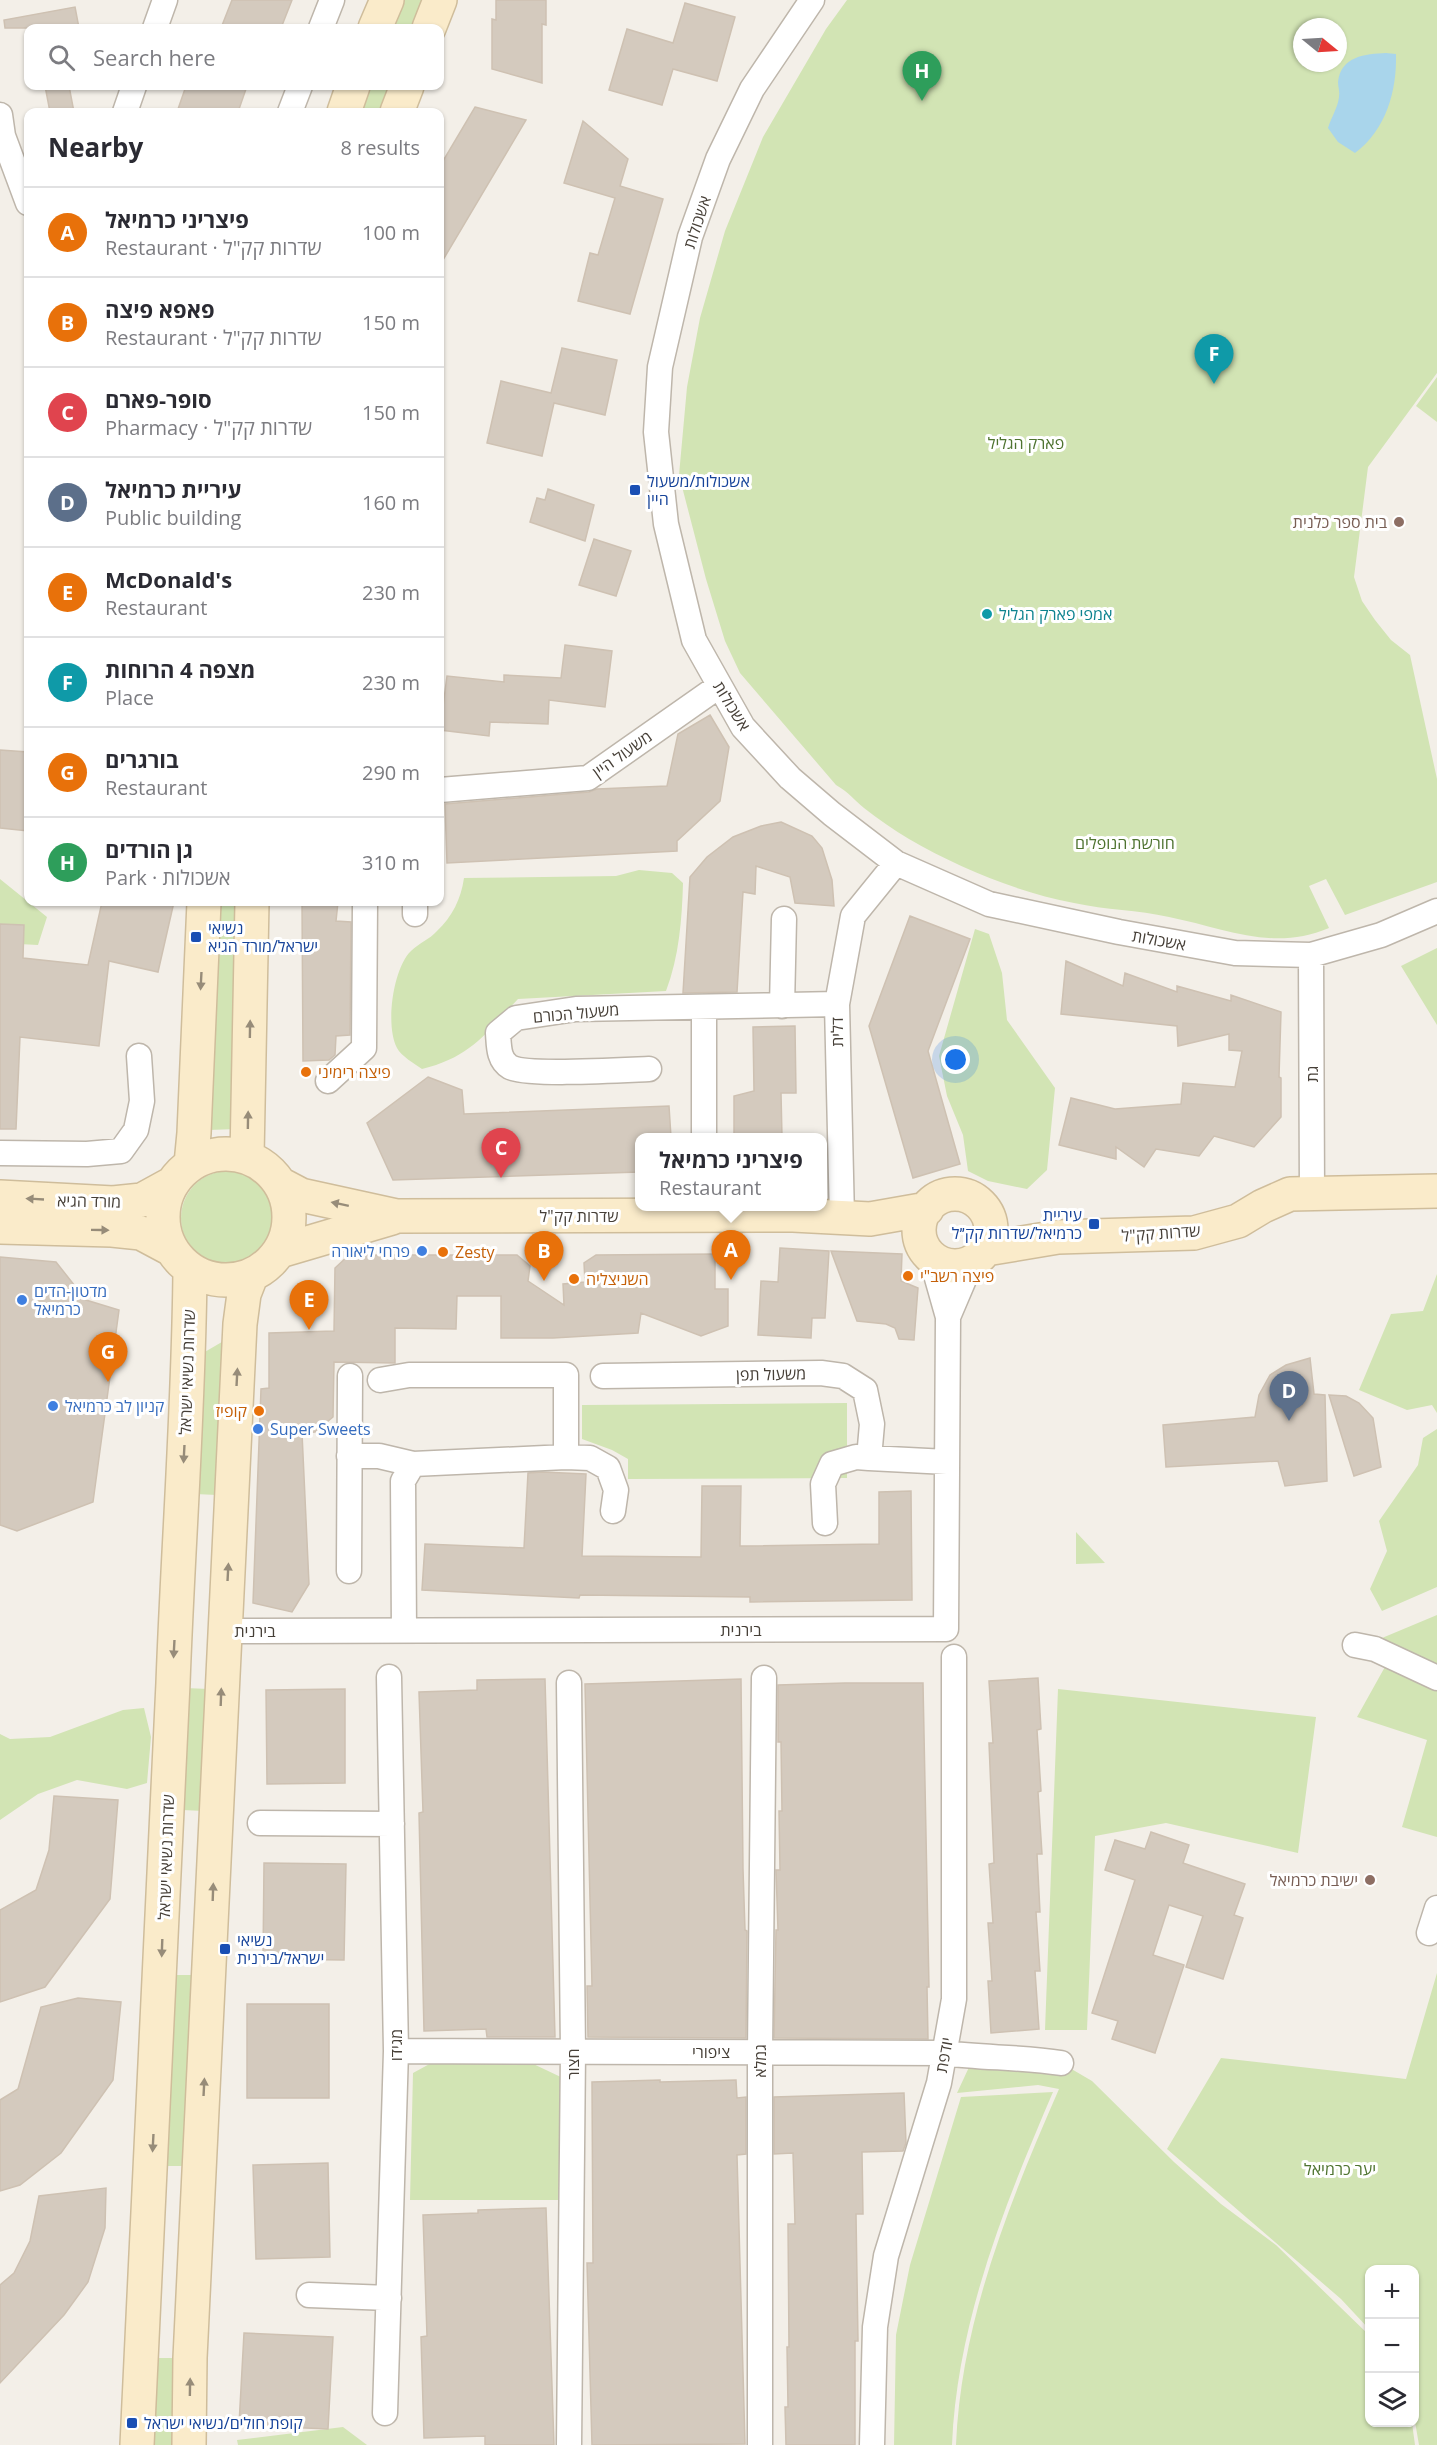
<!DOCTYPE html>
<html lang="en">
<head>
<meta charset="utf-8">
<style>
  body { margin:0; font-family:"Open Sans",Heebo,sans-serif; background:#f7f7f7; color:#2b2b33 }
  .controls { position:absolute; right:18px; bottom:18px; display:grid; overflow:hidden; border-radius:12px; box-shadow:0 2px 4px #0004 }
  .controls button { width:54px; height:54px; display:grid; place-items:center; padding:0; border:0; border-bottom:2px solid #e1e1e2; background:#fff; color:#2b2b33; font:30px sans-serif }
  .compass { position:absolute; left:1293px; top:18px; width:54px; height:54px; border-radius:50%; background:#fff; box-shadow:0 2px 4px #0004; rotate:108deg }
  .you { position:absolute; left:956px; top:1060px; width:21px; height:21px; margin:-15px; border:4px solid #fff; border-radius:50%; background:#1a73e8; box-shadow:0 0 0 9px #1a73e833 }
  .badge { display:grid; place-items:center; width:39px; height:39px; border-radius:50%; background:#ea3628; color:#fff; font-size:20px; font-weight:700 }
  .pin { position:absolute; translate:-50% -50px; filter:drop-shadow(0 2px 3px #0008) }
  .pin::after { content:''; position:absolute; top:32px; width:21px; height:18px; background:inherit; clip-path:polygon(0 0,100% 0,50% 100%) }
  .popup { position:absolute; left:635px; top:1133px; width:192px; height:78px; box-sizing:border-box; display:grid; place-content:center; border-radius:12px; background:#fff; filter:drop-shadow(0 2px 4px #0005); font-size:20px; white-space:nowrap; color:#7c7c81 }
  .popup b { font-size:22px; color:#2b2b33 }
  .popup::after { content:''; position:absolute; left:50%; top:100%; margin-left:-12px; border:12px solid transparent; border-top-color:#fff }
  .list { margin:0; padding:0; list-style:none }
  h2 { display:flex; justify-content:space-between; align-items:center; height:78px; margin:0; padding:0 24px; font-size:26px }
  h2 small { font-size:20px; font-weight:400; color:#7c7c81 }
  .list li { display:grid; grid-template-columns:39px 1fr auto; gap:18px; align-items:center; box-sizing:border-box; height:90px; padding:0 24px; border-top:2px solid #e1e1e2 }
  .list b { display:block; font-size:22px; white-space:nowrap }
  .list p { margin:0; font-size:20px; white-space:nowrap; color:#7c7c81 }
  .list em { font-size:20px; font-style:normal; color:#7c7c81 }
  .icon { flex:none; width:33px; height:33px; fill:none; stroke:currentColor; stroke-width:2; stroke-linecap:round; stroke-linejoin:round }
  .map { position:relative; flex:none; width:1437px; height:2445px; overflow:hidden }
  .search { position:absolute; background:#fff; box-shadow:0 2px 4px #0004; left:24px; top:24px; width:420px; height:66px; display:flex; align-items:center; gap:15px; box-sizing:border-box; padding:0 21px; border-radius:12px; color:#7c7c81; font-size:22px }
  .panel { position:absolute; background:#fff; box-shadow:0 2px 4px #0004; left:24px; top:108px; width:420px; height:798px; border-radius:12px }
  .map>svg:first-child { display:block }
</style>
</head>
<body>
<div class="map">
<svg width="1437" height="2445" viewBox="0 0 1437 2445">
  <rect width="100%" height="100%" fill="#f3efe8"/>
  <!-- green -->
  <path fill="#d2e4b4" fill-rule="evenodd" d="M400,0h29l-13,28h-28z
    M847,0h590v373l-69,94 -14,110 8,24 13,19 16,20 19,15 27,124v103l-92,33 -19,-36 -17,7 20,42c-56,24 -105,0 -160,-11 -31,-7 -63,-7 -95,-14 -57,-11 -115,-35 -165,-64 -15,-9 -31,-20 -45,-31 -11,-9 -14,-15 -28,-23l-96,-112 -15,-32 -19,-62 -27,-104 8,-88 13,-69 25,-87 38,-94 63,-108zM1302,27h36v36h-36z
    M366,86h28l-10,26h-28z
    M1437,377v45l-21,-16z
    M639,870l33,3 11,10c-1,36 -4,74 -17,108l-148,8c-33,35 -47,58 -96,70 -7,-5 -21,-13 -25,-21 -12,-22 -4,-80 14,-97 8,-8 19,-12 26,-20 15,-14 24,-32 27,-53l152,-2z
    M0,879l47,38 -9,28 -38,-2z
    M218,902h17l2,227 -29,1z
    M975,929l14,5 13,39 5,47 48,68 -8,82 -20,19 -39,-8 -20,-10 -5,-36 -16,-39 -8,-40z
    M1437,948v77l-36,-59z
    M181 1218a47 47 0 1 1 94 0a47 47 0 1 1-94 0Z
    M1437,1274v139l-5,-8 -25,5 -48,-20 32,-76 32,-3z
    M227,1339l-10,156 -22,-1 8,-141z
    M847,1403v75l-219,1v-20l-16,-9 -30,-11v-34z
    M1437,1429v158l-55,24 -12,-22 17,-38 -8,-30 39,-56 5,-27z
    M1076,1532l29,31 -29,1z
    M1437,1615v222l-35,-10 25,-87 -70,-23 29,-52 -4,-27z
    M185,1688l24,1 -5,122 -22,-1z
    M1058,1689l258,28 -18,136 -132,-30 -71,13 -8,194h-42z
    M144,1708l7,29 -4,46 -20,6 -50,-9 -39,14 -38,26v-86l10,5 40,-2 73,-27z
    M1437,1973v472h-18l-5,-29v-146h-44l-1,59 -28,-30 -174,-150 54,-91 185,21z
    M174,1975h25l-11,191h-23z
    M977,2050l74,7 41,24 82,81 47,42 55,41 93,90 1,87 42,1 3,22h-459c5,-124 54,-244 103,-356l-21,-4 -81,8z
    M435,2061h92l38,18 -3,121h-152l3,-127z
    M1053,2092c-48,112 -96,230 -101,353h-58l2,-110 14,-70 51,-168z
    M153,2358h25v87h-31z
    M343,2427l24,18h-129l-1,-5z"/>
  <!-- water -->
  <path fill="#a9d5eb" d="M1386,53l10,1c1,37 -10,76 -41,99l-17,-11 -10,-14c3,-10 10,-21 11,-31 1,-5 -1,-10 -1,-15 3,-26 27,-28 48,-29z"/>
  <!-- building -->
  <path fill="#d4cabe" stroke="#cec1b2" stroke-width="1.5" d="M232,0h60l-11,28h-60z
    M496,0h50v25l-4,-1v59l-50,-14v-50l4,1z
    M685,3l50,14 -18,64 -44,-12 -11,36 -53,-15 18,-61 46,14z
    M75,7l4,21h-74l-1,-8z
    M45,86h24l5,26h-24z
    M186,86h61l-9,26h-61z
    M475,107l51,13 -86,145v-99z
    M583,121l45,38 -8,27 43,13 -33,115 -52,-13 12,-48 8,2 17,-57 -51,-15z
    M562,348l55,12 -12,55 -51,-12 -12,53 -55,-13 14,-62 50,12z
    M548,489l46,16 -9,36 -55,-19 7,-24 8,2z
    M594,539l37,12 -15,45 -37,-11z
    M565,645l47,6 -7,56 -56,-7 -1,24 -58,-2 -1,14 -49,-6 7,-54 57,6v-7l57,3z
    M710,715l19,32 -9,54 -43,40v10l-230,12 -2,-59 144,-12 8,-3 70,-3 11,-52z
    M0,750l28,2v79l-28,-3z
    M781,822l31,14 10,12 10,32 2,26 -39,-3 -5,-26 -34,-11 -1,28 -12,-2 -6,100 -54,1 7,-116 17,-20 26,-20 28,-11z
    M102,902h72l-16,70 -49,-11 -10,85 -79,-9 -4,92h-16v-205l24,1 -1,33 65,7z
    M302,902h36l-2,19 15,1 -1,113 -14,1 -1,19 -6,5 -26,1z
    M910,916l60,23 -42,112 32,113 -47,14 -44,-152z
    M1066,961l57,25 2,-13 52,19v-6l54,15v-6l50,17 -2,65 2,1v39l-27,30 -40,-11 -15,20 -43,-7 -12,18 -28,-20v12l-57,-14 12,-47 44,11 66,-5 2,-21 52,4 7,-36 -13,-1v-16l-51,12 -1,-20 -116,-12z
    M795,1026l1,67h-15l1,44h-48v-41l20,-5 -1,-64z
    M428,1077l34,13 2,24 205,-8 2,31h-32v35l-246,8 -26,-57z
    M780,1248l49,3 -4,67h-13l-1,20 -53,-3 3,-54 17,1z
    M831,1251l71,3 -1,27 17,7 -4,52 -15,-1 -4,-11 -9,-4 -29,-3z
    M715,1254v35h13v37l-27,10 -60,-23 -3,20 -85,5h-52v-42h-44l-1,33 -61,-1v35l-61,-1 -1,55 -18,15 -13,1 7,151 -17,28 -39,-9 8,-214 8,-1v-55l65,-2 1,-63 14,-13h168l13,11 -2,15 36,24 -1,-21 22,-2 -1,-19 12,-8z
    M0,1257l56,5 30,38 33,10 -26,192 -76,29 -17,-6z
    M1310,1358l4,36 11,1 2,86 -42,5 -7,-25 -112,6 -3,-42 92,-8 4,-22 11,-20 16,-10z
    M1329,1395l17,1 13,7 14,15 8,49 -27,9z
    M542,1472l44,2 -4,82 119,1 1,-71h39l-1,60 139,-2v-52l32,-1 1,109 -162,2v-5l-170,-2 -1,3 -157,-8 3,-46 99,4 4,-75z
    M1038,1678l3,51 -4,1 4,61 -3,1 4,62h-5l3,58h-4l4,59h-5l4,58 -48,4 -3,-52h4l-4,-58h5l-4,-59 5,-1 -5,-120h4l-4,-62z
    M545,1679l10,358h-68l-1,-8 -62,2 -5,-218 4,-1 -4,-120 58,-2v-10z
    M741,1679l2,190 2,61 2,1 -1,107 -158,-1 -1,-51h5l-7,-302z
    M845,1683h78l6,304h-2l1,52 -154,-1 2,-108h2l-2,-60h4l-1,-59h3l-1,-69h-3v-57z
    M345,1689v94l-78,1 -1,-94z
    M54,1796l64,4 -8,99 -65,88 -45,15v-92l36,-20 13,-40z
    M1151,1832l38,13 -6,18 62,21 -11,31 9,3 -20,61 -37,-12 17,-51 -34,-11 -16,50 31,10 -29,88 -43,-14 6,-18 -26,-8 43,-133 -30,-10 10,-30 30,9z
    M264,1863l82,1 -2,96 -81,-1z
    M78,1998l43,4 -8,78 -52,73 -41,32 -20,6v-91l18,-11 23,-82z
    M247,2004h82v94h-82z
    M660,2080v2l76,-2 1,18 9,-1v57l-9,1 8,289 -153,1 -5,-182h6l-1,-181z
    M904,2093l2,50 -3,8 -41,1 1,62h-7l2,127h-3v104h-69l-1,-38h3l-1,-60h2l-1,-123h7l-2,-71 -19,1v-57z
    M328,2163l2,94 -74,2 -3,-94z
    M106,2188l-1,40 -17,54 -24,33 -64,68v-98l14,-12 16,-32 9,-45z
    M546,2208l8,237h-69v-9l-61,2 -3,-101 6,-1 -4,-121 55,-2v-3z
    M244,2333l89,4 -5,92 -89,-4z"/>
  <g fill="none" stroke-linecap="round" stroke-linejoin="round">
    <!-- street casing -->
    <g stroke="#beb6ab" stroke-width="27">
      <path id="street" d="M812,0l-60,89 -34,70 -28,78 -30,130 -4,65 10,92 28,116 49,87 47,51 42,36 64,49 93,41 130,28 116,21 76,2 70,-20 56,-24
        M155,28l10,-28
        M321,28l11,-28
        M125,112l9,-26
        M290,112l10,-26
        M0,115l3,21 25,67
        M440,790l148,-12 131,-92
        M415,914v-12
        M1311,955l1,239
        M782,1006l2,-87
        M649,1069c-24,1 -123,7 -139,-2 -12,-7 -11,-22 -12,-34l18,-15 60,-9 261,-5
        M328,1081l36,-33 1,-146
        M704,1138v-131
        M0,1153l87,1 34,-3 15,-21 6,-29 -3,-45
        M842,1218l-5,-214 16,-88 43,-53
        M948,1317l23,-54
        M603,1376l218,-3 22,3 22,14 7,34 -3,34 78,4
        M380,1380l29,-5h157v82l24,1 18,10 8,22 -3,21
        M349,1456h30l34,8
        M825,1523l-2,-39 9,-20 24,-7 13,1
        M349,1571l1,-195
        M404,1630l-1,-149 10,-17 153,-7
        M225,1631l721,-2 2,-312 -17,-60
        M1355,1645l20,4 62,29
        M260,1823l132,1
        M1429,1933l8,-25
        M396,2051l548,2c39,5 78,4 117,10
        M309,2295l80,3
        M385,2413l11,-362 -7,-374
        M569,2445l4,-393 -4,-369
        M760,2445v-393l4,-374
        M872,2445l3,-118 11,-71 53,-173 15,-84v-342"/>
    </g>
    <!-- secondary casing -->
    <g stroke="#cfbd9b" stroke-width="36">
      <path id="secondary" d="M375,28l12,-28
        M429,28l11,-28
        M344,112l9,-26
        M397,112l10,-26
        M163 1217a63 63 0 1 1 126 0a63 63 0 1 1-126 0Z
        M247,1157l5,-255
        M191,1164l3,-31 10,-231
        M282,1185l19,10 96,21 396,-1 77,4 57,-10
        M919 1230a36 36 0 1 1 72 0a36 36 0 1 1-72 0Z
        M0,1197l113,6 29,-3 31,-17
        M0,1227l112,3 29,3 30,16
        M986,1249l72,-12 136,-4 44,-12 25,-15 27,-12 147,-3
        M280,1251l112,-33
        M137,2445c14,-254 25,-508 36,-762 5,-138 16,-276 17,-414
        M189,2445l1,-87 50,-1034 4,-30 7,-18"/>
    </g>
    <!-- street -->
    <use href="#street" stroke="#fff" stroke-width="24"/>
    <!-- secondary -->
    <use href="#secondary" stroke="#faebca" stroke-width="33"/>
  </g>
  <!-- one-way arrows -->
  <defs><path id="oneway-solid" d="M-6-.8H1V-3.2L6.5 0L1 3.2V.8H-6Z" transform="scale(1.5)"/></defs>
  <g fill="#978c79">
    <use href="#oneway-solid" transform="translate(201 981) rotate(93)"/>
    <use href="#oneway-solid" transform="translate(250 1029) rotate(-89)"/>
    <use href="#oneway-solid" transform="translate(248 1120) rotate(-89)"/>
    <use href="#oneway-solid" transform="translate(35 1199) rotate(-177)"/>
    <use href="#oneway-solid" transform="translate(340 1204) rotate(-168)"/>
    <use href="#oneway-solid" transform="translate(100 1230) rotate(1)"/>
    <use href="#oneway-solid" transform="translate(237 1377) rotate(-87)"/>
    <use href="#oneway-solid" transform="translate(184 1454) rotate(93)"/>
    <use href="#oneway-solid" transform="translate(228 1572) rotate(-87)"/>
    <use href="#oneway-solid" transform="translate(174 1649) rotate(93)"/>
    <use href="#oneway-solid" transform="translate(221 1697) rotate(-88)"/>
    <use href="#oneway-solid" transform="translate(213 1892) rotate(-88)"/>
    <use href="#oneway-solid" transform="translate(162 1948) rotate(92)"/>
    <use href="#oneway-solid" transform="translate(204 2087) rotate(-87)"/>
    <use href="#oneway-solid" transform="translate(153 2143) rotate(93)"/>
    <use href="#oneway-solid" transform="translate(190 2387) rotate(-89)"/>
  </g>
  <!-- markers -->
  <g fill="#1a4fb4" stroke="#fff" stroke-width="2">
    <rect x="629" y="484" width="12" height="12" rx="3"/>
    <rect x="190" y="931" width="12" height="12" rx="3"/>
    <rect x="1088" y="1218" width="12" height="12" rx="3"/>
    <rect x="219" y="1943" width="12" height="12" rx="3"/>
    <rect x="126" y="2417" width="12" height="12" rx="3"/>
  </g>
  <g fill="#8d6e63" stroke="#fff" stroke-width="2">
    <circle cx="1399" cy="522" r="6"/>
    <circle cx="1370" cy="1880" r="6"/>
  </g>
  <circle fill="#0f9aa8" stroke="#fff" stroke-width="2" cx="987" cy="614" r="6"/>
  <g fill="#e8710a" stroke="#fff" stroke-width="2">
    <circle cx="306" cy="1072" r="6"/>
    <circle cx="443" cy="1252" r="6"/>
    <circle cx="908" cy="1276" r="6"/>
    <circle cx="574" cy="1279" r="6"/>
    <circle cx="259" cy="1411" r="6"/>
  </g>
  <g fill="#3f7fe0" stroke="#fff" stroke-width="2">
    <circle cx="422" cy="1251" r="6"/>
    <circle cx="22" cy="1300" r="6"/>
    <circle cx="53" cy="1406" r="6"/>
    <circle cx="258" cy="1429" r="6"/>
  </g>
  <g text-anchor="middle" stroke-width="6" stroke-linejoin="round" paint-order="stroke">
    <!-- street labels -->
    <g font-size="16" fill="#463f37" stroke="#fff">
      <text transform="translate(697 222) rotate(-72)" y="6">אשכולות</text>
      <text transform="translate(732 706) rotate(58)" y="6">אשכולות</text>
      <text transform="translate(622 754) rotate(-35)" y="6">משעול היין</text>
      <text transform="translate(1159 940) rotate(10)" y="6">אשכולות</text>
      <text transform="translate(576 1013) rotate(-5)" y="6">משעול הכורם</text>
      <text transform="translate(837 1032) rotate(-91)" y="6">דלית</text>
      <text transform="translate(1312 1074) rotate(-90)" y="6">גת</text>
      <text transform="translate(89 1201) rotate(1)" y="6">מורד הגיא</text>
      <text x="579" y="1222">שדרות קק"ל</text>
      <text transform="translate(1161 1233) rotate(-4)" y="6">שדרות קק"ל</text>
      <text transform="translate(187 1372) rotate(-88)" y="6">שדרות נשיאי ישראל</text>
      <text transform="translate(771 1374) rotate(-1)" y="6">משעול תפן</text>
      <text x="741" y="1636">בירנית</text>
      <text x="255" y="1637">בירנית</text>
      <text transform="translate(166 1857) rotate(-88)" y="6">שדרות נשיאי ישראל</text>
      <text transform="translate(396 2045) rotate(-90)" y="6">מגידו</text>
      <text x="711" y="2058">ציפורי</text>
      <text transform="translate(944 2055) rotate(-80)" y="6">יודפת</text>
      <text transform="translate(760 2061) rotate(-90)" y="6">גמלא</text>
      <text transform="translate(573 2064) rotate(-90)" y="6">חצור</text>
    </g>
    <!-- park labels -->
    <g font-size="16" fill="#4e732f" stroke="#fff">
      <text x="1026" y="449">פארק הגליל</text>
      <text x="1125" y="849">חורשת הנופלים</text>
      <text x="1340" y="2175">יער כרמיאל</text>
    </g>
    <!-- transit labels -->
    <g font-size="16" fill="#164399" stroke="#fff" text-anchor="start">
      <text x="647" y="487">אשכולות/משעול<tspan x="647" dy="18">היין</tspan></text>
      <text x="208" y="934">נשיאי<tspan x="208" dy="18">ישראל/מורד הגיא</tspan></text>
      <text x="1082" y="1221" text-anchor="end">עיריית<tspan x="1082" dy="18">כרמיאל/שדרות קק״ל</tspan></text>
      <text x="237" y="1946">נשיאי<tspan x="237" dy="18">ישראל/בירנית</tspan></text>
      <text x="144" y="2429">קופת חולים/נשיאי ישראל</text>
    </g>
    <!-- education labels -->
    <g font-size="16" fill="#785e54" stroke="#fff" text-anchor="end">
      <text x="1387" y="528">בית ספר כלנית</text>
      <text x="1358" y="1886">ישיבת כרמיאל</text>
    </g>
    <!-- culture labels -->
    <g font-size="16" fill="#0d838f" stroke="#fff" text-anchor="start">
      <text x="999" y="620">אמפי פארק הגליל</text>
    </g>
    <!-- food labels -->
    <g font-size="16" fill="#c56008" stroke="#fff" text-anchor="start">
      <text x="318" y="1078">פיצה רימיני</text>
      <text x="455" y="1258">Zesty</text>
      <text x="920" y="1282">פיצה רשב"י</text>
      <text x="586" y="1285">השניצליה</text>
      <text x="247" y="1417" text-anchor="end">קופיז</text>
    </g>
    <!-- shop labels -->
    <g font-size="16" fill="#366cbe" stroke="#fff" text-anchor="start">
      <text x="410" y="1257" text-anchor="end">פרחי ליאורה</text>
      <text x="34" y="1297">מדטון-הדים<tspan x="34" dy="18">כרמיאל</tspan></text>
      <text x="65" y="1412">קניון לב כרמיאל</text>
      <text x="270" y="1435">Super Sweets</text>
    </g>
  </g>
</svg>
<div class="controls">
<button>+</button>
<button>−</button>
<button><svg class="icon" aria-label="layers" viewBox="0 0 24 24"><path d="M12 4l9 5-9 5-9-5zM3 14l9 5 9-5"/></svg></button>
</div>
<svg class="compass" viewBox="-18 -18 36 36"><path d="M0-13l5 13h-10z" fill="#e53935"/><path d="M0 13l5-13h-10z" fill="#7c7c81"/></svg>
<div class="you"></div>
<div class="pin badge" style="left:731px;top:1280px;background:#e8710a">A</div>
<div class="popup"><b>פיצריני כרמיאל</b>Restaurant</div>
<div class="pin badge" style="left:544px;top:1281px;background:#e8710a">B</div>
<div class="pin badge" style="left:501px;top:1178px;background:#e0444e">C</div>
<div class="pin badge" style="left:1289px;top:1421px;background:#5c6f8a">D</div>
<div class="pin badge" style="left:309px;top:1330px;background:#e8710a">E</div>
<div class="pin badge" style="left:1214px;top:384px;background:#0f9aa8">F</div>
<div class="pin badge" style="left:108px;top:1382px;background:#e8710a">G</div>
<div class="pin badge" style="left:922px;top:101px;background:#2e9e5b">H</div>
<div class="search"><svg class="icon" aria-label="search" viewBox="0 0 24 24"><circle cx="10" cy="10" r="6"/><path d="M15 15l6 6"/></svg>Search here</div>
<section class="panel">
<h2>Nearby<small>8 results</small></h2>
<ul class="list">
<li><span class="badge" style="background:#e8710a">A</span><div><b>פיצריני כרמיאל</b><p>Restaurant · שדרות קק&quot;ל</p></div><em>100 m</em></li>
<li><span class="badge" style="background:#e8710a">B</span><div><b>פאפא פיצה</b><p>Restaurant · שדרות קק&quot;ל</p></div><em>150 m</em></li>
<li><span class="badge" style="background:#e0444e">C</span><div><b>סופר-פארם</b><p>Pharmacy · שדרות קק&quot;ל</p></div><em>150 m</em></li>
<li><span class="badge" style="background:#5c6f8a">D</span><div><b>עיריית כרמיאל</b><p>Public building</p></div><em>160 m</em></li>
<li><span class="badge" style="background:#e8710a">E</span><div><b>McDonald's</b><p>Restaurant</p></div><em>230 m</em></li>
<li><span class="badge" style="background:#0f9aa8">F</span><div><b>מצפה 4 הרוחות</b><p>Place</p></div><em>230 m</em></li>
<li><span class="badge" style="background:#e8710a">G</span><div><b>בורגרים</b><p>Restaurant</p></div><em>290 m</em></li>
<li><span class="badge" style="background:#2e9e5b">H</span><div><b>גן הורדים</b><p>Park · אשכולות</p></div><em>310 m</em></li>
</ul>
</section>
</div>
</body>
</html>
